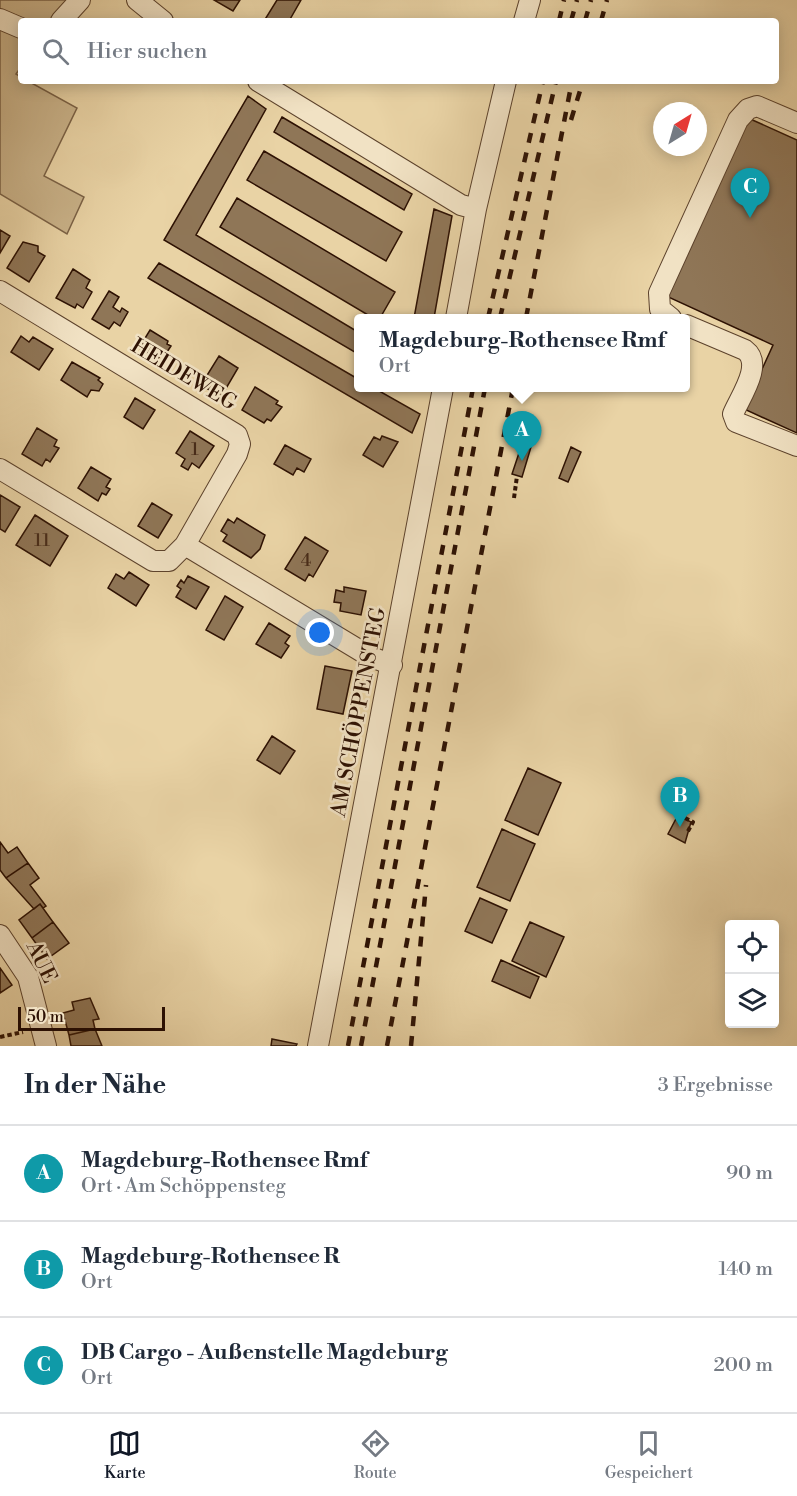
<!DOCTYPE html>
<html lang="de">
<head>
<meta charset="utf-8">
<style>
  body { margin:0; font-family:"Libre Bodoni",serif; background:#f6f6f7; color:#1f2937 }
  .controls { position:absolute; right:18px; bottom:18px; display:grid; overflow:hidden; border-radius:6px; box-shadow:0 3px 15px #0003 }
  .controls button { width:54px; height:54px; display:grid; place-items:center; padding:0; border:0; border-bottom:2px solid #e0e1e3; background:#fff; color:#1f2937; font:30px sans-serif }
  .compass { position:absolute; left:653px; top:102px; width:54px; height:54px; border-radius:50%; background:#fff; box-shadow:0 3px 15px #0003; rotate:37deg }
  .scale { position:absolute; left:18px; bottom:15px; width:147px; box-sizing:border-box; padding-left:6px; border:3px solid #2d1103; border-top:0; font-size:16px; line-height:21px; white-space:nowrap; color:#2d1103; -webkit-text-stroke:4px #f1e2c4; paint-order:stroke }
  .you { position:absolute; left:320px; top:633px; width:21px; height:21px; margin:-15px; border:4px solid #fff; border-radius:50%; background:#1a73e8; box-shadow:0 0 0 9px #1a73e833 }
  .badge { display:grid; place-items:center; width:39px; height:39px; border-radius:50%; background:#111827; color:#fff; font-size:20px; font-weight:700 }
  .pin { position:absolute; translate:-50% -50px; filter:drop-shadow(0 2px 3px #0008) }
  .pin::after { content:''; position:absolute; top:32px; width:21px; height:18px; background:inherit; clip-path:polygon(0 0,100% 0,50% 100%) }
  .popup { position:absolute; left:354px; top:314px; width:336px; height:78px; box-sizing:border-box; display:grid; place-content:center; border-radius:6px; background:#fff; filter:drop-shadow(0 2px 4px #0005); font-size:20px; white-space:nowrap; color:#747a83 }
  .popup b { font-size:22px; color:#1f2937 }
  .popup::after { content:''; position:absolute; left:50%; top:100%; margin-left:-12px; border:12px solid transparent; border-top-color:#fff }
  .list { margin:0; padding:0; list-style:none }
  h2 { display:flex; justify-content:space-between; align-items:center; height:78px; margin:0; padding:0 24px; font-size:26px }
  h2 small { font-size:20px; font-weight:400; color:#747a83 }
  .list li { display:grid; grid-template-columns:39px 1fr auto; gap:18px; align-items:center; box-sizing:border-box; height:96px; padding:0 24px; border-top:2px solid #e0e1e3 }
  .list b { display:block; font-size:22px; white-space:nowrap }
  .list p { margin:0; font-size:20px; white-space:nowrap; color:#747a83 }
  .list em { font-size:20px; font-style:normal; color:#747a83 }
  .icon { flex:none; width:33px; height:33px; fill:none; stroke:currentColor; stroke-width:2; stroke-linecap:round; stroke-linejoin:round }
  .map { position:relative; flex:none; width:797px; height:1046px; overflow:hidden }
  .search { position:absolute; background:#fff; box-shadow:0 3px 15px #0003; left:18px; right:18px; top:18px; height:66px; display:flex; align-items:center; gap:15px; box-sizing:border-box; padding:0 21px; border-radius:6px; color:#747a83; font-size:22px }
  .sheet { height:366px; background:#fff }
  nav { display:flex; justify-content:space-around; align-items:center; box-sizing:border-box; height:84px; border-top:2px solid #e0e1e3; background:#fff; font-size:16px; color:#747a83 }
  nav a { display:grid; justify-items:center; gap:3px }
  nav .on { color:#111827 }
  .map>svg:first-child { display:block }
</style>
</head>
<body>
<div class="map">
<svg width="797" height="1046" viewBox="0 0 797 1046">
  <rect width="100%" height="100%" fill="#e9d3a5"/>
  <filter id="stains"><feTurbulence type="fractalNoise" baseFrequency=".00333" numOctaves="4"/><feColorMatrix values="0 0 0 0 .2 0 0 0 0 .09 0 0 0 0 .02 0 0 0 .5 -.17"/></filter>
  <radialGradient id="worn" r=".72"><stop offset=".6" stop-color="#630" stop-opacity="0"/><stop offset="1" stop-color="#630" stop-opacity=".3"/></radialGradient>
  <!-- green -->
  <path fill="#c9b289" stroke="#7b6246" stroke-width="1.5" d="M0,0h69l-15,21h-33v46l-5,7 5,3v4h7l49,27 -33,68 40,21 -17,37 -67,-40z"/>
  <!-- building -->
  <path fill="#8f7657" stroke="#2d1103" stroke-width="1.5" d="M214,0h26l-7,11z
    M277,0h24l-12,21h-25z
    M248,96l18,13 -70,126 162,97v22l-194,-114z
    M282,117l130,77 -8,16 -130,-78z
    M748,118l49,22v293l-53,-24 29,-64 -107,-49z
    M264,151l138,81 -16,29 -139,-81z
    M237,198l158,94 -15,26h-7l-153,-91z
    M434,209l18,7 -18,102h-20z
    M0,230l10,6 -10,17z
    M23,242l15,4v6l7,4 -16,26 -22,-14z
    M159,263l199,116v9h16l46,26 -8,19 -264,-155z
    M73,269l17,11 -4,8 6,4 -9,16 -6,-4 -2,4 -19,-10z
    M109,291l10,6 -6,10 7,5 2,-4 6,4 -8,14 -6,-4 -5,7 -17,-10z
    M150,330l18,11 -1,3 4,2 -4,6 -4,-2 -5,9 -19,-11z
    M21,336l8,6 4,-5 20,12 -14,21 -28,-18z
    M219,356l19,12 -17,29 -20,-12z
    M72,362l28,16 -2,2 5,4 -4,7 -8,-1 -4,7 -26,-17z
    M255,387l23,14 -2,3 6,3 -11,14 -4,-2 -3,4 -22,-13z
    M135,398l20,12 -12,19 -19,-12z
    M37,428l20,12 -3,6 5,2 -9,14 -4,-3 -4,7 -20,-12z
    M190,431l24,15 -15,22 -7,-5 -4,7 -7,-4 4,-7 -9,-6z
    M382,436l16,6 -15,25 -20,-12 11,-18 6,3z
    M522,444l9,3 -9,30 -10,-3z
    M285,445l26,14 -7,13 -7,-4 -4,7 -19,-11z
    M571,447l10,5 -13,30 -9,-4z
    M91,467l20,12 -5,8 4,2 -4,6 -4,-2 -4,8 -20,-13z
    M0,495l20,12 -15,25 -5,-3z
    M152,503l20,12 -14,23 -20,-12z
    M35,515l33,21 -18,30 -34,-21z
    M237,518l28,17 -5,14 -9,9 -28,-17 4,-6 -6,-4 7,-12 6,4z
    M305,537l23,14 -15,26 -4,-3 -4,7 -20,-12z
    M129,572l20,13 -13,21 -28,-18 8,-14 8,5z
    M188,576l21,11 -13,22 -20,-12 5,-8 -4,-3 4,-6 3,3z
    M344,587l22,4 -5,24 -21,-4 1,-8 -7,-1 2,-12 8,2z
    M225,596l18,11 -19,33 -18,-10z
    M269,623l21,13 -5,7 4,3 -8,12 -25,-14z
    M325,666l27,5 -9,43 -26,-5z
    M272,736l23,15 -15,23 -23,-14z
    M528,768l33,15 -23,52 -33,-15z
    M678,815l13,7 -6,21 -17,-9z
    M502,829l33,15 -25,57 -33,-14z
    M0,842l8,11 9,-6 11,16 -22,15 -6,-8z
    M28,863l11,15 -9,7 16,21 -3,2 -3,-4 -6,5 -28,-31z
    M480,898l27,12 -15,33 -27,-12z
    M40,904l13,18 -21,16 -13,-18z
    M53,922l16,21 -22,16 -15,-21z
    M530,922l34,15 -18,40 -34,-16z
    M501,960l38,17 -9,21 -38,-17z
    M0,968l12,17 -12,8z
    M90,998l9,21 -6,1 2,9 -26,6 -6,-22 11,-3 -2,-8z
    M95,1029l7,17h-31l-2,-11z
    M272,1039l25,5 -1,2h-25z"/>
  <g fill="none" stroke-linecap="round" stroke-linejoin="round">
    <!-- minor casing -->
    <g stroke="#5c422c" stroke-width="22">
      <path id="minor" d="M137,0l26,21
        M0,19l21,9
        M61,21l19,-21
        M524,21l6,-21
        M258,81l203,124 15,4
        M0,291l237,144 3,9 -3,10 -52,91
        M456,318l20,-109 30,-128
        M671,318l-11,-9 -1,-16 79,-173 10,-11 9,-3 40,17
        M686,325l59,25c19,14 -5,47 -12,64l3,8 61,24
        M0,469l153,92h16l16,-16 184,111 23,9
        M0,935l28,42 18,69
        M318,1046l125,-658"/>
    </g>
    <!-- path -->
    <path stroke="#2d1103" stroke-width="4" stroke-dasharray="4.5 3" stroke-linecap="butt" d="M514,498l3,-22
      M685,818l8,4 -6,11
      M0,1037l23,-5"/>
    <!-- minor -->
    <use href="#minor" stroke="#f1e2c4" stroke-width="20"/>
    <!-- rail -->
    <path stroke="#2d1103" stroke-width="4.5" stroke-dasharray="10 10" stroke-linecap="butt" d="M559,21l5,-21
      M571,21l6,-21
      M585,21l6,-21
      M601,21l6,-21
      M571,120l12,-39
      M488,318l55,-237
      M500,318l56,-237
      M526,318l46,-237
      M348,1046l125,-658
      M361,1046l124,-658
      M387,1046l126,-658
      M411,1046l15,-161"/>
  </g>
  <g text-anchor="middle" stroke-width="5" stroke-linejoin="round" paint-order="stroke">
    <!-- number labels -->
    <g font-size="18" fill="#462a18">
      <text x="195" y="455">1</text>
      <text x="42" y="546">11</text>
      <text x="306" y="566">4</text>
    </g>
    <!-- street labels -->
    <g font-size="21" fill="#2d1103" stroke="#f1e2c4">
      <text transform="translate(184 374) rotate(31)" y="7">HEIDEWEG</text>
      <text transform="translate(358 712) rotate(-79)" y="7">AM SCHÖPPENSTEG</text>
      <text transform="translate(42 962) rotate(64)" y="7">AUE</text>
    </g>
  </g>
  <rect width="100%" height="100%" filter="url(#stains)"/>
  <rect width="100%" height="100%" fill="url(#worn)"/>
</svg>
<div class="controls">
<button><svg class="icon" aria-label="locate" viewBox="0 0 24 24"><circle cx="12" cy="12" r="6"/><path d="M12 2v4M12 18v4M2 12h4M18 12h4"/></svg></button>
<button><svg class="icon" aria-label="layers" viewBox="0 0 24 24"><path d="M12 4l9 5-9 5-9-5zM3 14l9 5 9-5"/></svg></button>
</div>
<svg class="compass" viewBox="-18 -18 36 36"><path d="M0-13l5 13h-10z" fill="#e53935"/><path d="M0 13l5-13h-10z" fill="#747a83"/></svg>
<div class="scale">50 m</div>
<div class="you"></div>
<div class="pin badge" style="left:522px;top:461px;background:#0f9aa8">A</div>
<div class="popup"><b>Magdeburg-Rothensee Rmf</b>Ort</div>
<div class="pin badge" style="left:680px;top:827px;background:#0f9aa8">B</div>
<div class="pin badge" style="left:750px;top:218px;background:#0f9aa8">C</div>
<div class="search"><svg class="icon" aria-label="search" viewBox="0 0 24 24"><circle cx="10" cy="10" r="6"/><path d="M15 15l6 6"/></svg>Hier suchen</div>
</div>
<section class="sheet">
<h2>In der Nähe<small>3 Ergebnisse</small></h2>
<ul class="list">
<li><span class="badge" style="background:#0f9aa8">A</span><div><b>Magdeburg-Rothensee Rmf</b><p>Ort · Am Schöppensteg</p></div><em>90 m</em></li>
<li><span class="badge" style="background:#0f9aa8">B</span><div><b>Magdeburg-Rothensee R</b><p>Ort</p></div><em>140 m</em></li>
<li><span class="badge" style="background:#0f9aa8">C</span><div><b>DB Cargo - Außenstelle Magdeburg</b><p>Ort</p></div><em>200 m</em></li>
</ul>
</section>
<nav>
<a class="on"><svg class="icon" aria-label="map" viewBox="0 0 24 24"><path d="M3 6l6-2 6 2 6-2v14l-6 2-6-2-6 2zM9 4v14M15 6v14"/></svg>Karte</a>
<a><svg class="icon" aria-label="directions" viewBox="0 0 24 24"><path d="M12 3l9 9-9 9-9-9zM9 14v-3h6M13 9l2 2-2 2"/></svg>Route</a>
<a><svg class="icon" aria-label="saved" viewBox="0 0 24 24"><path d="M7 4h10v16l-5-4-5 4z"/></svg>Gespeichert</a>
</nav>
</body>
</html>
